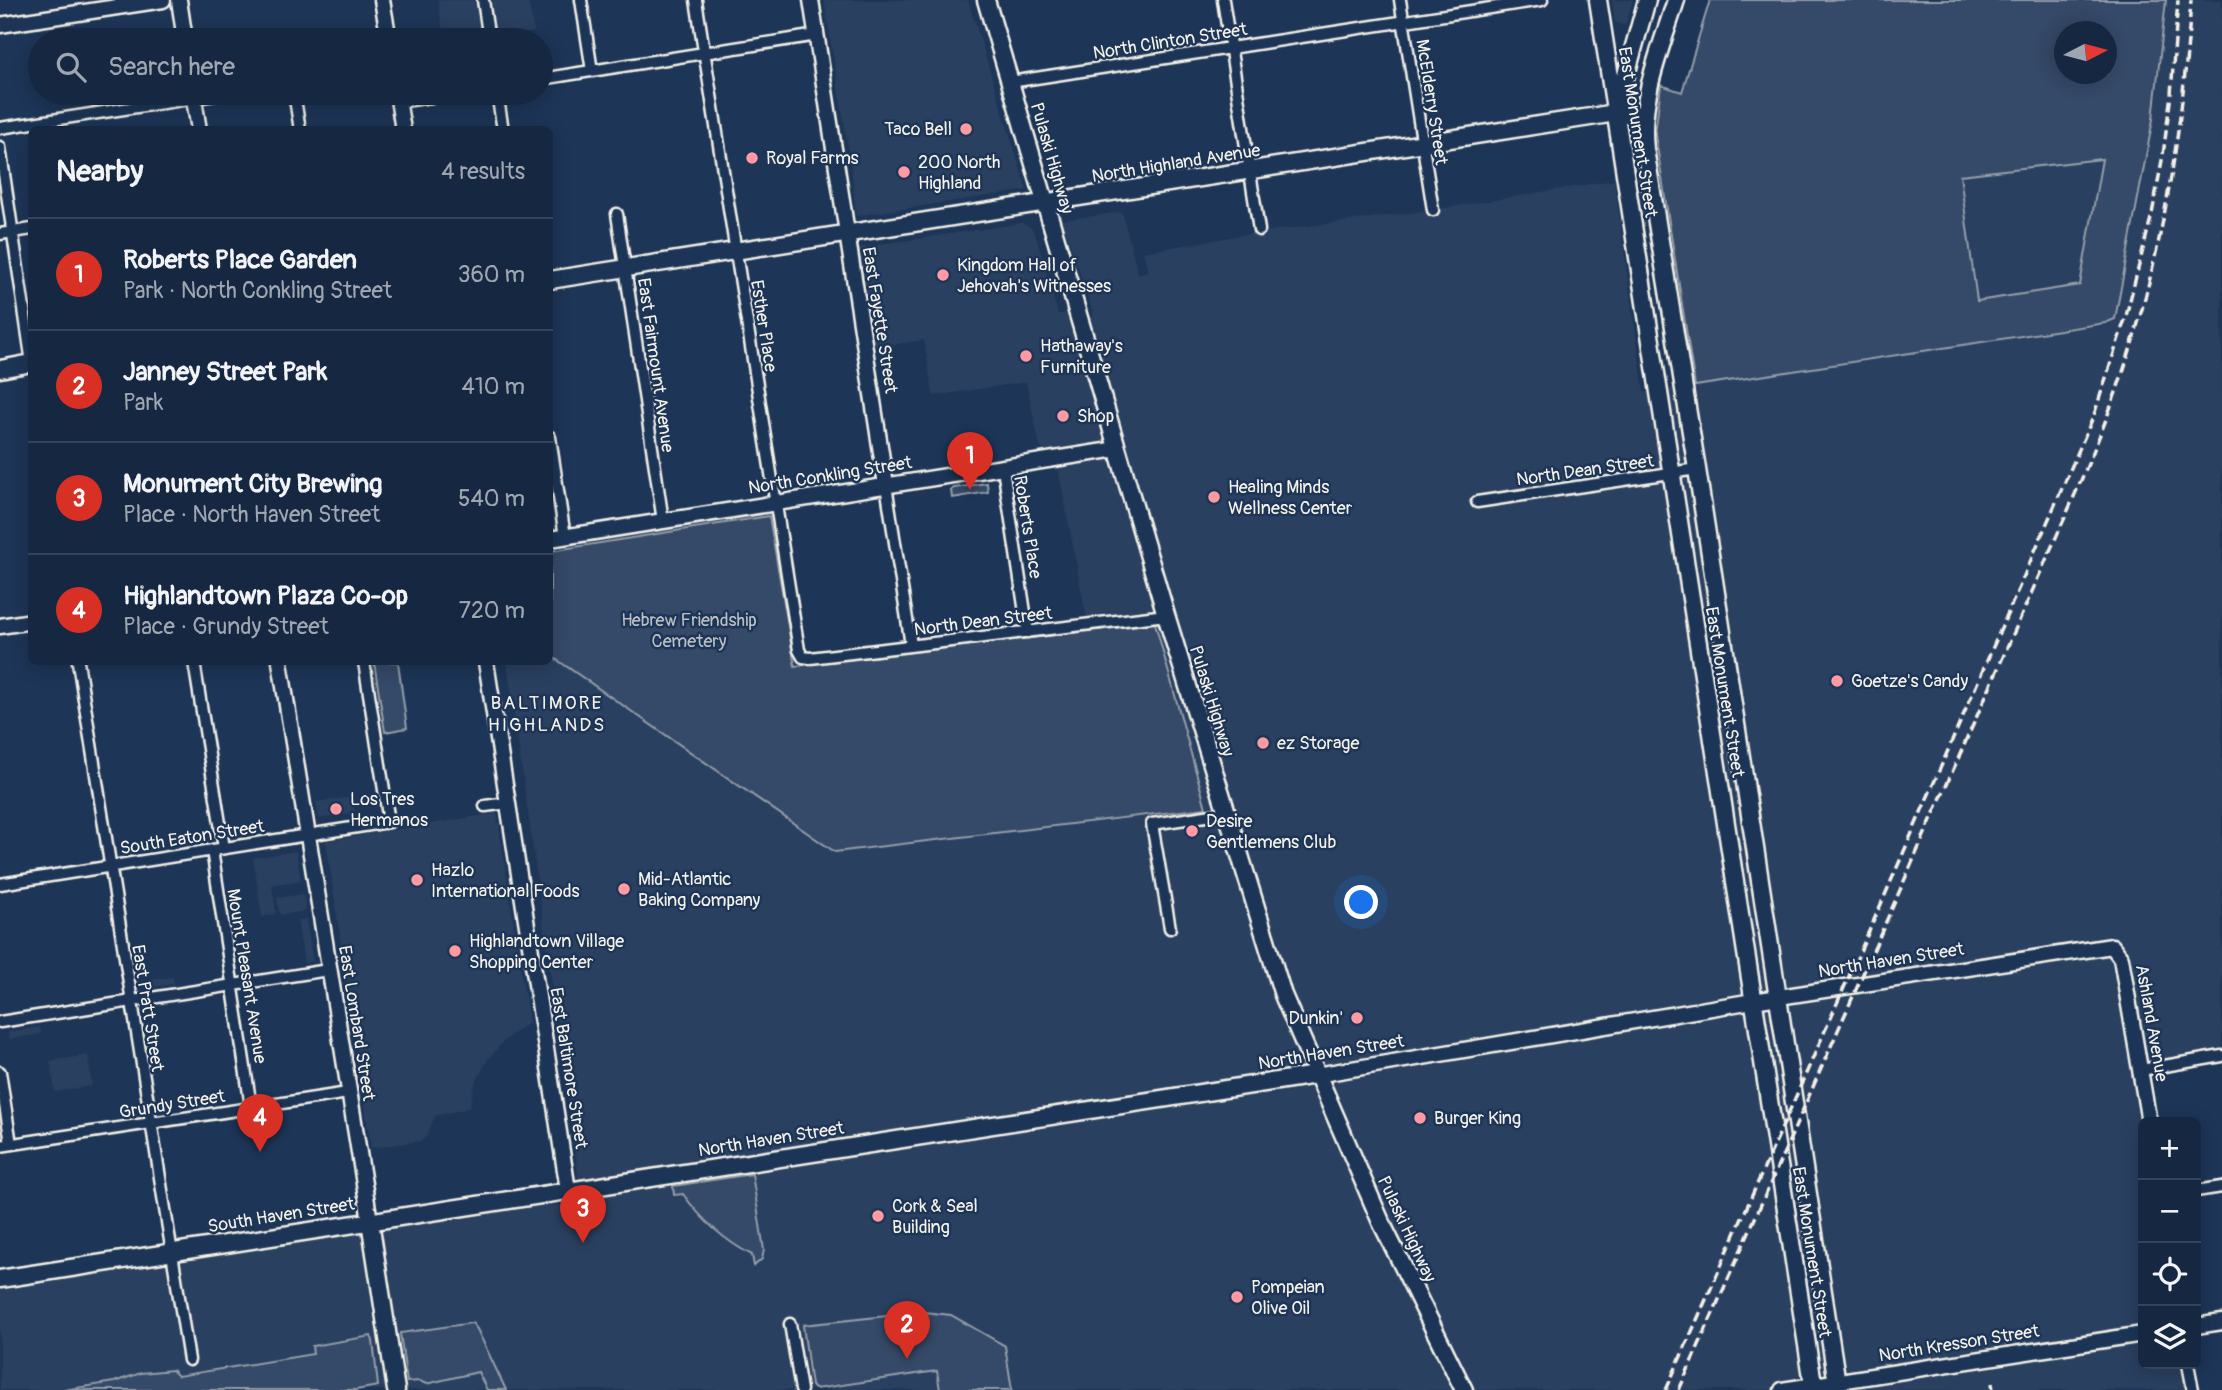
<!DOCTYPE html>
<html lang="en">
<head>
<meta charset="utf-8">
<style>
  body { margin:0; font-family:Pangolin,sans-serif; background:#23344c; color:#f1f3f6 }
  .controls { position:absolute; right:21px; bottom:21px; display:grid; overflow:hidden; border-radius:10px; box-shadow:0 4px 18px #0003 }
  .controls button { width:63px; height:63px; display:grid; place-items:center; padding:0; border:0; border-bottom:2px solid #35445a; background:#162841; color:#f1f3f6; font:35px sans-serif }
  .compass { position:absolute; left:2054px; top:21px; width:63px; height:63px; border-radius:50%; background:#162841; box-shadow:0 4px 18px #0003; rotate:84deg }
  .you { position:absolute; left:1362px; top:903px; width:24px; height:24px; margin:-18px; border:5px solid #fff; border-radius:50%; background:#1a73e8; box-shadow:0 0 0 10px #1a73e833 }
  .badge { display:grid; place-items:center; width:46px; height:46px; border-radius:50%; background:#d93025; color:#fff; font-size:23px; font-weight:700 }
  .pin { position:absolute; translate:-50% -58px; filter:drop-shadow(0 2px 4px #0008) }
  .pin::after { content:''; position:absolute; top:37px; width:24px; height:21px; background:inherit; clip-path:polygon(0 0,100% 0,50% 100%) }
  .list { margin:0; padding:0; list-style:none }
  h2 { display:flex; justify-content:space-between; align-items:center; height:91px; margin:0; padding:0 28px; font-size:30px }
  h2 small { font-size:23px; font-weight:400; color:#9ea6b1 }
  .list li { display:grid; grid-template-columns:46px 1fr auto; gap:21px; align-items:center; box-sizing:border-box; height:112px; padding:0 28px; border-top:2px solid #35445a }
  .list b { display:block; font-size:26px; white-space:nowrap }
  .list p { margin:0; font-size:23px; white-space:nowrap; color:#9ea6b1 }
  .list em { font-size:23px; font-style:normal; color:#9ea6b1 }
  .icon { flex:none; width:38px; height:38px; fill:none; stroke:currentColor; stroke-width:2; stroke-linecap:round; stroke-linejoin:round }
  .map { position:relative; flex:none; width:2222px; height:1390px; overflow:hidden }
  .search { position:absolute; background:#162841; box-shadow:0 4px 18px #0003; left:28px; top:28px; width:525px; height:77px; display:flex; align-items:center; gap:18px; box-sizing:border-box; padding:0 24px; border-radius:38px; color:#9ea6b1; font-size:26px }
  .panel { position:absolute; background:#162841; box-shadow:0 4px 18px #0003; left:28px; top:126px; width:525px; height:539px; border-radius:10px }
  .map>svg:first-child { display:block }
</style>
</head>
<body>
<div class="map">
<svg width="2222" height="1390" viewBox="0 0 2222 1390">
  <rect width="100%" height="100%" fill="#1d3557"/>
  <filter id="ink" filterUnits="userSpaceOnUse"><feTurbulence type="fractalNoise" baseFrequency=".0143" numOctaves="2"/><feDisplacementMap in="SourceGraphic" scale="14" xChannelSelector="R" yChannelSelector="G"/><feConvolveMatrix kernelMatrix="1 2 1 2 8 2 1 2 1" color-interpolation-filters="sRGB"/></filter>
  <g filter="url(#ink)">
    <!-- built -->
    <path fill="#2a4060" d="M438,0h90l6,32 -63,8h-27z
      M824,0h144l59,190 -171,26 -5,-51z
      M1612,0h21l-8,26 -10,-4z
      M2166,0h56v1056l-81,12 2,54v242h43l4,26h-1178l-7,-44 -54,-30 -135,73 121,-18 3,19h-940v-107l368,-64 214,-16 -75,-541h43v-7l285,197 320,-229 -66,8 -30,-158 -19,-27 -14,-64 -93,14 -9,-56 -61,9 -14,-100 173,-26 10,5 4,8 22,78 19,-1 3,8 14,-5 -32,-96 60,-8 16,62 10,-3 -5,-19 111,-19 179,-23 181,-30 30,212 461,-69 48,-204z
      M2102,159l-22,126 -103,16 -17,-126z
      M352,797l3,16 -36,6 -3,-17z
      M497,813l32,210 -10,6 -16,13 -16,19 -12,23 -6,24 -34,8 -9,21 -5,4 -50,7 -45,-307z
      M296,851l5,29 -29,5 4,29 -14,3 -9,-59z
      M303,894l3,17 -26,4 -3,-17z
      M306,919l7,42 -9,2 -7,-42z
      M173,977l1,7 -31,4 -1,-7z
      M40,1027l1,7 -32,5 -1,-7z
      M88,1055l4,31 -37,6 -5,-31z"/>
    <!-- green -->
    <path fill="#354a67" stroke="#949ea8" stroke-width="2" fill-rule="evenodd" d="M1710,0h456l-13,119 -38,200 -10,4 -410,63 -40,-252 6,-49 21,7zM2064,32h42v42h-42zM2102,159l-22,126 -103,16 -17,-126z
      M987,483l1,9 -36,6 -1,-8 3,-2z
      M769,516l26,150 360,-43 51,185 -371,44 -285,-197v-104z
      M374,662h24l9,66 -22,4z
      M752,1174l12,76 -2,9 -8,7 -2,-11c-27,-14 -51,-36 -69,-61l-9,1 -1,-9z
      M924,1312l27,3 54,31 7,44h-72l-3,-19 -122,18 -4,-3 -8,-61z
      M472,1323l5,6 29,61h-19l-9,-18 -52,12 -6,-3 -13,1 -7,-49z
      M371,1336l2,5 5,45 -22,4h-292l50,-8 27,-9 31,-3 6,6 135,-22 -1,-8z"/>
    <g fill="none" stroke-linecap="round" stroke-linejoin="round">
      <!-- street casing -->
      <g stroke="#f4f1e8" stroke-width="15">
        <path id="street" d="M483,0l6,40
          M581,0l11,71
          M696,0l103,650 4,7 7,1 356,-43
          M1223,0l36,230
          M1400,0l33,210
          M541,79l276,-44
          M1010,82l532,-82
          M294,93l6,37
          M497,93l6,37
          M398,102l60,-9
          M0,128l228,-35
          M0,147l32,216
          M617,214l46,307
          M0,234l32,-5
          M550,437l15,100
          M1003,468l25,164
          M886,485l25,160
          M1477,502l220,-33
          M78,662l111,698
          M194,662l30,186
          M485,806l23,-3
          M212,850l39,257
          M0,884l389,-62 -25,-160
          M1170,928l-18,-104 74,-11
          M0,1022l328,-52
          M2141,1070l81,-14
          M0,1072l11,72
          M0,1146l348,-53
          M2196,1191l26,-4
          M790,1324l11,66
          M2188,1364l5,26"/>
      </g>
      <!-- secondary casing -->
      <g stroke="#f4f1e8" stroke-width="19">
        <path id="secondary" d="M179,0l6,40
          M382,0l7,40
          M811,0l75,485
          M0,25l163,-25
          M193,93l6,37
          M397,93l6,37
          M550,539l567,-90
          M0,626l32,-5
          M280,662l90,559
          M486,662l82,528
          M1316,1075l437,-74 359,-55 9,12 28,164
          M2196,1326l26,-4
          M1782,1390l361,-56"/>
      </g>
      <!-- primary casing -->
      <g stroke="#f4f1e8" stroke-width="21">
        <path id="primary" d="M986,0l180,615 117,380 98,227 83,168
          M1598,0l216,1390
          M1676,0c-15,49 -37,97 -31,149l52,320 141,921
          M1617,107l30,-107
          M550,280l1053,-165 12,-2 28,2
          M0,369l32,-6
          M370,1221l26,169
          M0,1279l1316,-204"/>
      </g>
      <!-- street -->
      <use href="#street" stroke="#1d3557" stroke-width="10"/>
      <!-- secondary -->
      <use href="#secondary" stroke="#1d3557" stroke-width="14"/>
      <!-- primary -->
      <use href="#primary" stroke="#1d3557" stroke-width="16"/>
      <!-- rail -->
      <path stroke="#f4f1e8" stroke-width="3.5" stroke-dasharray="10 5" stroke-linecap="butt" d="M1992,1383l1,7
        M1666,1390l219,-495 209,-480 32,-99 26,-102 11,-59 8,-61 7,-94
        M1679,1390l374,-846c18,-40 36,-81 52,-122 52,-135 77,-278 86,-422"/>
    </g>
  </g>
  <!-- markers -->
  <g fill="#ff9aa2" stroke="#1d3557" stroke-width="2.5">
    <circle cx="966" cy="129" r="7"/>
    <circle cx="752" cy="158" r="7"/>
    <circle cx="904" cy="172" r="7"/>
    <circle cx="943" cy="275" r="7"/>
    <circle cx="1026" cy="356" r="7"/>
    <circle cx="1063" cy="416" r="7"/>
    <circle cx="1214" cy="497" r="7"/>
    <circle cx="1837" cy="681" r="7"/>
    <circle cx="1263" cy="743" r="7"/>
    <circle cx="336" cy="809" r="7"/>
    <circle cx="1192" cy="831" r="7"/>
    <circle cx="417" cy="880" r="7"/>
    <circle cx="624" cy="889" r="7"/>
    <circle cx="455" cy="951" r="7"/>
    <circle cx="1357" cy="1018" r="7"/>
    <circle cx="1420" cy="1118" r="7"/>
    <circle cx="878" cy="1216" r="7"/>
    <circle cx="1237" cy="1297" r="7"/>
  </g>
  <g text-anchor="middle" stroke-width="5" stroke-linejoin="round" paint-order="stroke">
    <!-- street labels -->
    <g font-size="18" fill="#f4f1e8" stroke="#1d3557">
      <text transform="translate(1170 41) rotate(-9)" y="6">North Clinton Street</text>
      <text transform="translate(1432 102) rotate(81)" y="6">McElderry Street</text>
      <text transform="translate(1638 132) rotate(81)" y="6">East Monument Street</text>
      <text transform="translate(1052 158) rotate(74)" y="6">Pulaski Highway</text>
      <text transform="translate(1176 163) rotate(-9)" y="6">North Highland Avenue</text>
      <text transform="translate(880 320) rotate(81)" y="6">East Fayette Street</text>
      <text transform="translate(764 326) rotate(81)" y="6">Esther Place</text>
      <text transform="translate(656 365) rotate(82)" y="6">East Fairmount Avenue</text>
      <text transform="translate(1585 470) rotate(-8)" y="6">North Dean Street</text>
      <text transform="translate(830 475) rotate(-9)" y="6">North Conkling Street</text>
      <text transform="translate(1028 527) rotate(81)" y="6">Roberts Place</text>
      <text transform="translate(983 621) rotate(-7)" y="6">North Dean Street</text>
      <text transform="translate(1725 692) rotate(81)" y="6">East Monument Street</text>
      <text transform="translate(1212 701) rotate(73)" y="6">Pulaski Highway</text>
      <text transform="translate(192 837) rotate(-9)" y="6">South Eaton Street</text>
      <text transform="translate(1891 960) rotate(-9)" y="6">North Haven Street</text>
      <text transform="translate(247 976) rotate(81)" y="6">Mount Pleasant Avenue</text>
      <text transform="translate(148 1008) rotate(81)" y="6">East Pratt Street</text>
      <text transform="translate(357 1023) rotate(81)" y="6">East Lombard Street</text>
      <text transform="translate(2152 1023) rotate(80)" y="6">Ashland Avenue</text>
      <text transform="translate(1331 1052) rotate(-9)" y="6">North Haven Street</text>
      <text transform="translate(569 1068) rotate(81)" y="6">East Baltimore Street</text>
      <text transform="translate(172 1104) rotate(-9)" y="6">Grundy Street</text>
      <text transform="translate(771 1139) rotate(-9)" y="6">North Haven Street</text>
      <text transform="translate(281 1215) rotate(-9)" y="6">South Haven Street</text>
      <text transform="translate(1407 1229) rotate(65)" y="6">Pulaski Highway</text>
      <text transform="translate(1812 1252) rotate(81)" y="6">East Monument Street</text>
      <text transform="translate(1959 1343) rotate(-9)" y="6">North Kresson Street</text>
    </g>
    <!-- poi labels -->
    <g font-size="18" fill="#f4f1e8" stroke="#1d3557" text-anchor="start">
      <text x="952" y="135" text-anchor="end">Taco Bell</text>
      <text x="766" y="164">Royal Farms</text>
      <text x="918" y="168">200 North<tspan x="918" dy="21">Highland</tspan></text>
      <text x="957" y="271">Kingdom Hall of<tspan x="957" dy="21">Jehovah's Witnesses</tspan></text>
      <text x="1040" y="352">Hathaway's<tspan x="1040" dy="21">Furniture</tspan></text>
      <text x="1077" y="422">Shop</text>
      <text x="1228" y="493">Healing Minds<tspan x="1228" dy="21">Wellness Center</tspan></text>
      <text x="1851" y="687">Goetze's Candy</text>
      <text x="1277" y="749">ez Storage</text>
      <text x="350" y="805">Los Tres<tspan x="350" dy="21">Hermanos</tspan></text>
      <text x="1206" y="827">Desire<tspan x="1206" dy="21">Gentlemens Club</tspan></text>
      <text x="431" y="876">Hazlo<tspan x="431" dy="21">International Foods</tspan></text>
      <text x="638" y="885">Mid-Atlantic<tspan x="638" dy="21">Baking Company</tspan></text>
      <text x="469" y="947">Highlandtown Village<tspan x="469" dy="21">Shopping Center</tspan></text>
      <text x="1343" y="1024" text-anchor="end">Dunkin'</text>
      <text x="1434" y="1124">Burger King</text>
      <text x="892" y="1212">Cork &amp; Seal<tspan x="892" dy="21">Building</tspan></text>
      <text x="1251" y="1293">Pompeian<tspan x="1251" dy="21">Olive Oil</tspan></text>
    </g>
    <!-- park labels -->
    <g font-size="18" fill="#bbbfc1" stroke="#1d3557">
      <text x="689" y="626">Hebrew Friendship<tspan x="689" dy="21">Cemetery</tspan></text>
    </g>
    <!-- neighbourhood labels -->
    <g font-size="19" letter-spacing="2" fill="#f4f1e8" stroke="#1d3557">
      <text x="547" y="709">BALTIMORE<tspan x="547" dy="22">HIGHLANDS</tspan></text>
    </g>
  </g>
</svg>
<div class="controls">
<button>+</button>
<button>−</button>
<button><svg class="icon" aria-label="locate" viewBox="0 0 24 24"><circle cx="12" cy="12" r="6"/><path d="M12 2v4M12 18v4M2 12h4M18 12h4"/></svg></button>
<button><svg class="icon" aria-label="layers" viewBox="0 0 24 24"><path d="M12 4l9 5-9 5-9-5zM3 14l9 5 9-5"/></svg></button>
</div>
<svg class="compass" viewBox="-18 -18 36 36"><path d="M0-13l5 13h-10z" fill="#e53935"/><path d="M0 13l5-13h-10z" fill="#9ea6b1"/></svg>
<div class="you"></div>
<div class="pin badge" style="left:970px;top:490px">1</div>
<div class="pin badge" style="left:907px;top:1359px">2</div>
<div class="pin badge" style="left:583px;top:1243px">3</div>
<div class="pin badge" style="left:260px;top:1152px">4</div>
<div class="search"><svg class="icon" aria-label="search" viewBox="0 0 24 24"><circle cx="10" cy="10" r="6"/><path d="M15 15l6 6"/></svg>Search here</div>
<section class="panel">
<h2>Nearby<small>4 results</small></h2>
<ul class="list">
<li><span class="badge">1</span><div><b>Roberts Place Garden</b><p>Park · North Conkling Street</p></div><em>360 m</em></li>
<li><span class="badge">2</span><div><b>Janney Street Park</b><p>Park</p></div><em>410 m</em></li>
<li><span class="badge">3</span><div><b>Monument City Brewing</b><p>Place · North Haven Street</p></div><em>540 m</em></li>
<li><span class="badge">4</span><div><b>Highlandtown Plaza Co-op</b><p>Place · Grundy Street</p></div><em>720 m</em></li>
</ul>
</section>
</div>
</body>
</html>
